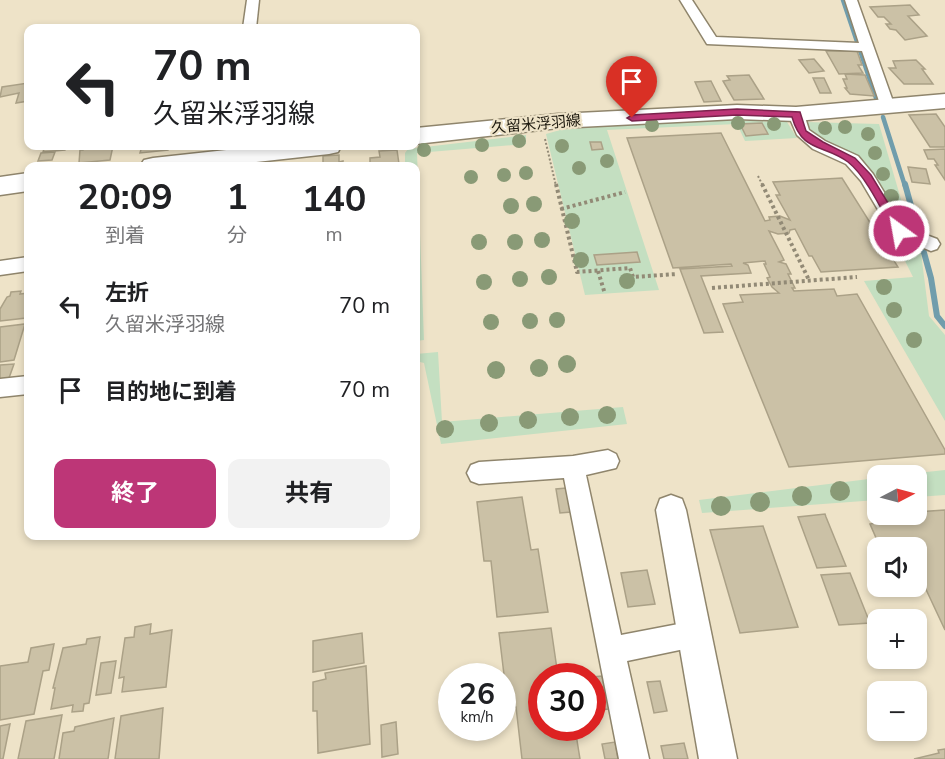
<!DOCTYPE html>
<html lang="ja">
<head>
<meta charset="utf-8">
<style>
	body { margin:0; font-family:"Nunito Sans","Noto Sans JP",sans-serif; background:#f2f2f2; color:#202124; height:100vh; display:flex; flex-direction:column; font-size:22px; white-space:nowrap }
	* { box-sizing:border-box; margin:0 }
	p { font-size:20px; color:#757577 }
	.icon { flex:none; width:33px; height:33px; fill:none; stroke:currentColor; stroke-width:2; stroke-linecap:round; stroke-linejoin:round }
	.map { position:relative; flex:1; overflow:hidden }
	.side { position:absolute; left:24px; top:162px; width:396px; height:378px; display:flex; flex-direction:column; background:#fff; border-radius:12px; box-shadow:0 3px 9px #0003 }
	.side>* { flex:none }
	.hud { position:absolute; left:24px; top:24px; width:396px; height:126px; border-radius:12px; box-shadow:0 3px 9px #0003; background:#fff; color:#202124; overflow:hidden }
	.needle { width:39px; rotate:84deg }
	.tools { position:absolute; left:867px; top:465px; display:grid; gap:12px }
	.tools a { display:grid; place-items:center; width:60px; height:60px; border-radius:12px; background:#fff; box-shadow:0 3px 9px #0003; font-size:30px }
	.speed { position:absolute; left:438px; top:663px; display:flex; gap:12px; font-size:30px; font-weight:700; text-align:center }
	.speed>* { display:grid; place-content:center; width:78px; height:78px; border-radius:50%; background:#fff; box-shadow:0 3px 9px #0003; line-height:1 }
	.speed small { font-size:15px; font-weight:400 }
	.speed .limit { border:9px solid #d22; background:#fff; color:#111 }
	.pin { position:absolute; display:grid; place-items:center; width:51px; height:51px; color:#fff; margin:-62px -26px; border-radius:50% 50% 50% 0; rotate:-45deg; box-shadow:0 0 6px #0007 }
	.pin .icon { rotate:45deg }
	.me { position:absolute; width:66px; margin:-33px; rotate:328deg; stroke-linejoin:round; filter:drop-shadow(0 0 4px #0008) }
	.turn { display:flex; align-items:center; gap:21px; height:126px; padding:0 30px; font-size:27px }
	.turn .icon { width:78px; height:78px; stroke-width:2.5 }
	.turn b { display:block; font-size:42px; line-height:51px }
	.eta { display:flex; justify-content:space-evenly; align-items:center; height:102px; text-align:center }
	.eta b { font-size:36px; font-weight:700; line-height:42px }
	.cta { display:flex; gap:12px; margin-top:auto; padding:12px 30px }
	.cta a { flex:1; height:69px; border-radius:12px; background:#bd3677; color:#fff; font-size:24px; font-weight:700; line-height:69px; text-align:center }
	.cta a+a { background:#f2f2f2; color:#202124 }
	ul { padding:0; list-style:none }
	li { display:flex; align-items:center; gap:18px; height:84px; padding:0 30px }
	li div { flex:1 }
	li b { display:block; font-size:22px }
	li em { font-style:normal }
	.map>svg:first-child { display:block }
</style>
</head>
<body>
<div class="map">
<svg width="945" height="759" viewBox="0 0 945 759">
	<rect width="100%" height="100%" fill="#eee3c8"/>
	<g fill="#c4dfc1">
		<path d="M729,120L787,122L797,138L745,141L737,124L607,130L659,290L585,295L546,134L560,130L595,127Z"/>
		<path d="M806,122L879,124L905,213L814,136Z"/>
		<path d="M526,135V144L417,153L424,340L416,341V166H405V153L408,149Z"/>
		<path d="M893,237L921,253L929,316L945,335V421L864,281L913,277Z"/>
		<path d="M438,352L442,422L623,407L627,424L441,444L424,363L416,361V354Z"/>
		<path d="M945,470V495L917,497L916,476L899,475Z"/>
		<path d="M877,478V500L702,513L699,500Z"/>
	</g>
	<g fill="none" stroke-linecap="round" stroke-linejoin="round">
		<g stroke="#709dac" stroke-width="4.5">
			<path d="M843,0L878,104"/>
			<path d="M883,117L905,186"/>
		</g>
		<path stroke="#709dac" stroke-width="6" d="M905,184L931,278L937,316L945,326"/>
	</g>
	<g fill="#cbc1a6" stroke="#aba187" stroke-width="1.5">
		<path d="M910,5L919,15L908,16L927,36L905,40L896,30L890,29L886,24H891L884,17H878L870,7Z"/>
		<path d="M826,51H857L862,65H858L863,73L839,74Z"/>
		<path d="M814,59L824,71L809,73L799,60Z"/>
		<path d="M916,60L925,69H922L933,84H904L889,68H896L893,61Z"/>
		<path d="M845,74L865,75L874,96L850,94L845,88H847L843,79H847Z"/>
		<path d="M749,75L764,99L734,100L723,81L730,80L727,76Z"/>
		<path d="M813,78H824L831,93H820Z"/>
		<path d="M711,81L721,101L704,102L695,82Z"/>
		<path d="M28,83V101L16,103L19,93L0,97L2,87Z"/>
		<path d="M936,114L945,127V147H930L909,115Z"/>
		<path d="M762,123L768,134L746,136L740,124Z"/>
		<path d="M721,133L765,221L770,220L769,217L780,216L790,220L776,195H780L773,182L842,178L898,267L821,272L812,256H809L795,229L790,230L789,233L778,234L769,231L784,260L779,262L786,264L791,274H788L795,288H792L794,291L834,289L837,296L857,294L945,450V454L789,467L723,304L743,302L740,295L779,293L772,287L767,278L770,277L764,264H766L765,261L743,263L748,265L751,273L701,276L723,332L704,333L680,269L732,266L731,264L673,268L627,138Z"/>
		<path d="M590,142H601L603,149L592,150Z"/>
		<path d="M45,146H67L65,150L43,152Z"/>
		<path d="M84,146H113L110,160L79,163L80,150H83Z"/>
		<path d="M142,146H169L168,150L140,153Z"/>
		<path d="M945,149V180L935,165H938L934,159H928L924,150Z"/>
		<path d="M397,150L399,164H395V166H366H370V158L380,157L379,151Z"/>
		<path d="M55,152L52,160L38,161L41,153Z"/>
		<path d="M339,155V162L343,161V166H323V156Z"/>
		<path d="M908,167L926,169L930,184L912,182Z"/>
		<path d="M637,252L640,262L597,265L594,255Z"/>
		<path d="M21,291L20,294L28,293L26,318L0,321V309L7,297L10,296L11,292Z"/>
		<path d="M25,324L14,360L0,362V327Z"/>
		<path d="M14,364L9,378L0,379V365Z"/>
		<path d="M566,488L571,512L560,513L556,489Z"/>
		<path d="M522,497L531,550L538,549L548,612L497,617L491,561H484L477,502Z"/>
		<path d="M945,510V630L916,568V548L880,547L870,524L876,523L871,511H878V514H916V512Z"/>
		<path d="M825,514L826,517L846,566L817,568L798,517Z"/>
		<path d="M763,526L798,627L740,633L710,530Z"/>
		<path d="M647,570L655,604L628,607L621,573Z"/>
		<path d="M850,573L870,623L839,625L821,575Z"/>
		<path d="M151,624L150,634L172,630L166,687L122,692L124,677L119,678L125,638L134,637L135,627Z"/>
		<path d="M551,628L558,676H542V728H575L580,759H522L516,707L508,708L499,633Z"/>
		<path d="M362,633L364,663L313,672V641Z"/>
		<path d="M100,637L89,703L84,704L83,711L72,712L73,705L51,709L55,688H53L63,648L86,644L87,639Z"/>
		<path d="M54,644L49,670L43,671L34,714L0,720V666L28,662L31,648Z"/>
		<path d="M116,661L111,693L96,695L101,663Z"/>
		<path d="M366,666L370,744L318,753L317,711H313V682L326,679L325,673Z"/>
		<path d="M602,676L609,709L597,710L592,677Z"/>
		<path d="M660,681L667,711L654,713L647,682Z"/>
		<path d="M163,708L159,759H115L121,716Z"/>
		<path d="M62,715L54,759H18L26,721Z"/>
		<path d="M114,718L108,759H59L63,733L74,731L75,727Z"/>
		<path d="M396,722L398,754L382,757L381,725Z"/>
		<path d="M10,724L3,759H0V726Z"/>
		<path d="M615,742L618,759H605L602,744Z"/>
		<path d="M684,743L688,759H664L661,746Z"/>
		<path d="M945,749V759H914L939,753L938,750Z"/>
	</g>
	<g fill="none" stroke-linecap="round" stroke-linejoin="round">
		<g stroke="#8f856c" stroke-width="3">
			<g id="minor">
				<path d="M247,0H259L256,28H243Z"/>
				<path d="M680,0H692L716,37L859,43L845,0H857L895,107L888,111L881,107L862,51L707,44Z"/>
				<path d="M796,109L804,114L809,130L825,141L858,156L873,174L905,227L937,239L940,244L937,249L931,251L893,235L861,181L846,164L813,149L797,135L788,114Z"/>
				<path d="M28,257V271L0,275V261Z"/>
				<path d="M28,376V394L0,397V379Z"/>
				<path d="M608,450L616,454L619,461L616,468L586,475L621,635L694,621L703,625L707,634L703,643L694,647L627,661L649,759H619L564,478L479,484L471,481L467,473L471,465L479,462L573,456Z"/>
			</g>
		</g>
		<g stroke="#8f856c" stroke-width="3">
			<path id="tertiary" d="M671,495L682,499L686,510L737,759H699L656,510L660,499Z"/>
		</g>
		<g stroke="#8f856c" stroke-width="3">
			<g id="primary">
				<path d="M945,94V108L796,121L737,119L558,128L416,144V128L558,114L737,105L796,107Z"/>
				<path d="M262,146H341L338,152L329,154L220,166H140L144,160L153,158Z"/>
				<path d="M28,173V191L0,195V177Z"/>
			</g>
		</g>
		<g stroke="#928a76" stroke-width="2" stroke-dasharray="2 2" stroke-linecap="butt">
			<path d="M545,139L556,186"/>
			<path d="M758,176L763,186"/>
		</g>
		<g stroke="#928a76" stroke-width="4" stroke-dasharray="3 3" stroke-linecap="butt">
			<path d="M556,184L577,272L630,268L633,277L677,274"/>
			<path d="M762,184L809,280"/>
			<path d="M561,209L625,192"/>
			<path d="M598,271L605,294"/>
			<path d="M712,288L857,277"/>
		</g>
		<use href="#minor" fill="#fff" fill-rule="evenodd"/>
		<use href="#tertiary" fill="#fff" fill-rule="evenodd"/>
		<use href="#primary" fill="#fff" fill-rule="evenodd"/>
	</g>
	<g fill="#899a76">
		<circle cx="738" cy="123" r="7"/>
		<circle cx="774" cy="124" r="7"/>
		<circle cx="652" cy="125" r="7"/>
		<circle cx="845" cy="127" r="7"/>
		<circle cx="825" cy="128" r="7"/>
		<circle cx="868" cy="134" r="7"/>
		<circle cx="519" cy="141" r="7"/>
		<circle cx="482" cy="145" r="7"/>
		<circle cx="562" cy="146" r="7"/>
		<circle cx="424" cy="150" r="7"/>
		<circle cx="875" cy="153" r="7"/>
		<circle cx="607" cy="161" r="7"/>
		<circle cx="579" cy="168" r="7"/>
		<circle cx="526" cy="173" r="7"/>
		<circle cx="883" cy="174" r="7"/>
		<circle cx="504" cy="175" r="7"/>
		<circle cx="471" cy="177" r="7"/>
		<circle cx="891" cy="197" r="8"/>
		<circle cx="534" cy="204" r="8"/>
		<circle cx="511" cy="206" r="8"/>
		<circle cx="572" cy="221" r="8"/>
		<circle cx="542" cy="240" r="8"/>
		<circle cx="479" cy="242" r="8"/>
		<circle cx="515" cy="242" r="8"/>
		<circle cx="581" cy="260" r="8"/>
		<circle cx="549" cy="277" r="8"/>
		<circle cx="520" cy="279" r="8"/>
		<circle cx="627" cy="281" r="8"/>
		<circle cx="484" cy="282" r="8"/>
		<circle cx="884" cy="287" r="8"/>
		<circle cx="894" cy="310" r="8"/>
		<circle cx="557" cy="320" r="8"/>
		<circle cx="530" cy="321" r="8"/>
		<circle cx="491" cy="322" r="8"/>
		<circle cx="914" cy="340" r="8"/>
		<circle cx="567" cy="364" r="9"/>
		<circle cx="539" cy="368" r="9"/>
		<circle cx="496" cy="370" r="9"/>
		<circle cx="607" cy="415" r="9"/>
		<circle cx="570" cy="417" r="9"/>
		<circle cx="528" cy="420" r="9"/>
		<circle cx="489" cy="423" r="9"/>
		<circle cx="445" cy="429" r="9"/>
		<circle cx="840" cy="491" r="10"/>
		<circle cx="802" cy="496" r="10"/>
		<circle cx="760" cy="502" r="10"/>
		<circle cx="721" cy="506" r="10"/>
	</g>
	<path fill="#bd3677" stroke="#7b234d" stroke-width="1.5" d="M737,109L800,112L806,131L823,142L855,158L871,175L905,231L903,234H895C883,213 867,177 848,162C824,144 802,153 792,117L737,115L632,121L627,118L632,115Z"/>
	<g text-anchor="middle" stroke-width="4.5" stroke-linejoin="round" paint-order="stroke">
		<g font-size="15" fill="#1d190f" stroke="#eee3c8">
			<text transform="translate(536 124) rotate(-5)" y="5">久留米浮羽線</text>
		</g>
	</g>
</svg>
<div class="tools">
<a><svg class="needle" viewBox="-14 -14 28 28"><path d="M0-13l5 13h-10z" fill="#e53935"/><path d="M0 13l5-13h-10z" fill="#757577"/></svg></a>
<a><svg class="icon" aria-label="sound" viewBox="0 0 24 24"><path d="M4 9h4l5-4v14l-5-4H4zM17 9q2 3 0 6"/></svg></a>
<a>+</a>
<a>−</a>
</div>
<div class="speed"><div>26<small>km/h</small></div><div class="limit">30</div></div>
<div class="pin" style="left:632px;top:118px;background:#d93025"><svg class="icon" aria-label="arrive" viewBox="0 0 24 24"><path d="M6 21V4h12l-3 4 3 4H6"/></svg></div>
<svg class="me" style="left:899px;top:231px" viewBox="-20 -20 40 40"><circle r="17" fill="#bd3677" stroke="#fff" stroke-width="3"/><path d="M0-11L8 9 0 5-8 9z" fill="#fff"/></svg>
<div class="hud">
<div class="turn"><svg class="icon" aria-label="left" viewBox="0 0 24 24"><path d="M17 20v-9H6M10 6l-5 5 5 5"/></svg><div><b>70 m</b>久留米浮羽線</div></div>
</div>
<section class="side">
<div class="eta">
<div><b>20:09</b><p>到着</p></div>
<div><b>1</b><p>分</p></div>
<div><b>140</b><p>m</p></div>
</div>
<ul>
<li><svg class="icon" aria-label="left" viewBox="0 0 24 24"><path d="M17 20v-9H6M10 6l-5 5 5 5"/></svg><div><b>左折</b><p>久留米浮羽線</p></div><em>70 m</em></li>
<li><svg class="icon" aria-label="arrive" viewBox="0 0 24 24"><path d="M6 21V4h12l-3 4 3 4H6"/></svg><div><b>目的地に到着</b></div><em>70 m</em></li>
</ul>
<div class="cta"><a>終了</a><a>共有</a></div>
</section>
</div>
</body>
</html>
